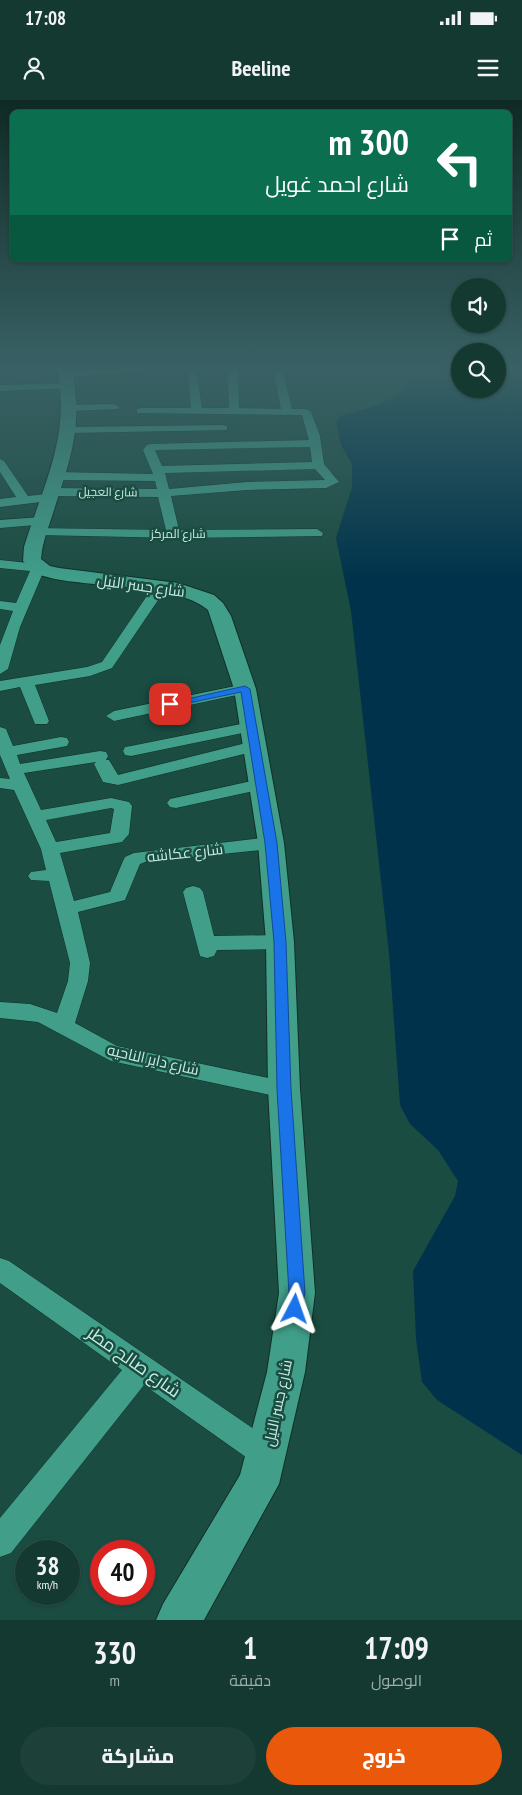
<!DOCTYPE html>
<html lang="ar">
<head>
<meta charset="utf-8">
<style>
	body { margin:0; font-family:"PT Sans Narrow",Cairo,sans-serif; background:#1d4039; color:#f1f3f6; direction:rtl; height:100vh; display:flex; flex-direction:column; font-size:19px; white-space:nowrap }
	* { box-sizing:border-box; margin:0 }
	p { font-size:16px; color:#9dacab }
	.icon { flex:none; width:28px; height:28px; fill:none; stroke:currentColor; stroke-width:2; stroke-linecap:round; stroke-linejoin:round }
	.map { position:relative; height:1520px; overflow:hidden; direction:ltr }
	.drawer { display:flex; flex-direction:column; background:#143931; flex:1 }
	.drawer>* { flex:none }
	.top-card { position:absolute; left:10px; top:10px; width:502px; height:152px; border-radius:8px; box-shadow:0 1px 4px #0004,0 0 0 1px #33534d; direction:rtl; background:#0b6e4f; color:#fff; overflow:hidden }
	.fabs { position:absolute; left:451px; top:178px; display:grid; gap:10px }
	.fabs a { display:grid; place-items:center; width:55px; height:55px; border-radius:50%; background:#143931; box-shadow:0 1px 4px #0004,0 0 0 1px #33534d; font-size:25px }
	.speed { position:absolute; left:15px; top:1440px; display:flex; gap:10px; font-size:25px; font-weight:700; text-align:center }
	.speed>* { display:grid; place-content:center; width:65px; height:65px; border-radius:50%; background:#143931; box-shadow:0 1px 4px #0004,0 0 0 1px #33534d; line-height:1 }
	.speed small { font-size:12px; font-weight:400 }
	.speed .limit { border:8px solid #d22; background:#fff; color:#111 }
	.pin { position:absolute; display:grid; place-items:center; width:42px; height:42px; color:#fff; margin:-21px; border-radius:10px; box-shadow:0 2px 8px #0006 }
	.me { position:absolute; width:55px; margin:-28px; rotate:4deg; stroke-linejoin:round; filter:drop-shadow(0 0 4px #0008) }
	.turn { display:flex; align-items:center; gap:18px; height:105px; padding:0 20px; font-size:22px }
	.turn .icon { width:65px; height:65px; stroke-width:2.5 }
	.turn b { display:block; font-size:35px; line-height:42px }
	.then { display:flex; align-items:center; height:48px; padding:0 20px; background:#0003; gap:10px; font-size:19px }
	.eta { display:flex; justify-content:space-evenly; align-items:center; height:85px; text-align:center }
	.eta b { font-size:30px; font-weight:800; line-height:35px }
	.cta { display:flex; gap:10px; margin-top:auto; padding:10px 20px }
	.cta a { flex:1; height:58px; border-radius:30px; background:#ea580c; color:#fff; font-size:20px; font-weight:800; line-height:58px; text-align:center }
	.cta a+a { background:#1d4039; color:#f1f3f6 }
	.status { display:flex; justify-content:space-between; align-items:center; height:35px; padding:0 25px; background:#143931; direction:ltr }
	.status svg { height:14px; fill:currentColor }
	header { display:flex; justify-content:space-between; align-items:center; height:65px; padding:0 20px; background:#143931; font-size:22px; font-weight:800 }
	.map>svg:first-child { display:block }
</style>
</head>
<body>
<div class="status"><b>17:08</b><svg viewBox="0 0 49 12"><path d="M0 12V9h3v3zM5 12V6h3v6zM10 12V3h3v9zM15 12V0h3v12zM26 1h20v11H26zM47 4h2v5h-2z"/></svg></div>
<header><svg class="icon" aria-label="menu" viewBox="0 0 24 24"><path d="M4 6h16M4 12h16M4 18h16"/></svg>Beeline<svg class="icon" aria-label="person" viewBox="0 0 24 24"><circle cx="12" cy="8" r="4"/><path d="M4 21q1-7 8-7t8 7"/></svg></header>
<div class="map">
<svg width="522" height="1520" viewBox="0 0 522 1520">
	<rect width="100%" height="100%" fill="#1b4c41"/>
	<path fill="#00334b" d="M408,266H460V289H498V266H522V1355L437,1300L422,1282L416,1239L413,1171L455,1096L458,1081L438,1050L410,1024L400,1005L389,853L351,511L336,438L352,387V364L341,345L336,323L340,316C366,307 402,305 412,273Z"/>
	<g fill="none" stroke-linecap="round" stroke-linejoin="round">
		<g stroke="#122f28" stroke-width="1">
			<g id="street">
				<path d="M143,266L148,269L147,271L67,277L62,274L67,271Z"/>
				<path d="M187,266L196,267L202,308H229L228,266H238L239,308L281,309L274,274L283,272L292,309H306L311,312L320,336L324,364L339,382L326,388L247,390L171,396L179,430L317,429L323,433L322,436L178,438L39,435L34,434L33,431L34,428L166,430L158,397L54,396L53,400L49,401L0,407V399L16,397L0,372V359L4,361L28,396L46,394L47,389L51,388L157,389L155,381L57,380L51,376L57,372L153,374L143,350L147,345L151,344L309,340L302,315L137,313V309L141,308H191ZM310,347L312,362L162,366L155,350ZM315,369L325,380L247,382L169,389L165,373Z"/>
				<path d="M70,283L75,286L74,288L0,291V285Z"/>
				<path d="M114,304L119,307L118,309L71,311L66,308L71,305Z"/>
				<path d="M223,325L227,326V330L69,333L63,330L69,327Z"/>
				<path d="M42,417L47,418L48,421L47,424L0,428V420Z"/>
				<path d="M0,460L38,464L45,468L20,527L8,569L0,574V545L13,511L0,509V501L16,503L30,471L0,468Z"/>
				<path d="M160,483L167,487L112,568L90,576L35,585L49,621L47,624H35L20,587L0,591V581L87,567L102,562L155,484Z"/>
				<path d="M245,584L253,589L251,592L114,621L106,616L114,611Z"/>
				<path d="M251,622L259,627L257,630L131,656L125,655L123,651L125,647L131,646Z"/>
				<path d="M0,627L6,629L13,646L61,637L67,638L69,642L67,646L17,655L20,664L100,651L106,652L108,656L106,660H109L118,675L254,641L260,642L262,646L260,650L118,685L103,682L94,664L96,662L24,673L41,710L111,698L129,702L132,706L129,734L122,742L60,753L74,801L110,792L123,761L125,757L134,753L271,737L278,739L280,743L278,747L271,749L145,762L140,764L125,800L78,812L90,863L88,881L75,923L117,946L292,983L295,989L292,995L284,998L111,961L38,922L0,918V902L30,904L57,913L68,881L70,863L49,781L31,780L28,776L31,772L46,770L41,749L14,690L0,688V678L10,679L0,655ZM111,708L114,709L110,733L56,742L46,720Z"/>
				<path d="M261,679L267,680L270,684L267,688L176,708L170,707L167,703L170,699Z"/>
				<path d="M193,786L200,788L203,792L214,836L280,835L287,837L290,842L287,847L280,849L217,850L214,856L207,858L200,856L183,792L186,788Z"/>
				<path d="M0,1158L9,1161L277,1345L282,1355L277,1365L267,1369L257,1365L144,1285L11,1453L0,1457V1418L122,1270L0,1183Z"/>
			</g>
		</g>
		<g stroke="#122f28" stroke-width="2">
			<path id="secondary" d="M57,266H71C84,323 71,357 54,410C49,426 42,443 41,459L50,466L59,468L178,483L214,495L223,503L231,516L256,589L284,743L294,842L300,989L315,1193L305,1272L279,1384L204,1520H156L163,1504L240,1375L267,1272L279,1193L268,989L266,842L258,743L234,589L208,510C177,483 93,488 51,478L36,474L23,461L24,447C44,382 71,337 57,266Z"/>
		</g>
		<use href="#street" fill="#409e89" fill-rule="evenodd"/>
		<use href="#secondary" fill="#409e89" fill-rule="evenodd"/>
	</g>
	<linearGradient id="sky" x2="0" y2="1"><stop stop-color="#0f2a24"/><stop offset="0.56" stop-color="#396165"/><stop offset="1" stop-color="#396165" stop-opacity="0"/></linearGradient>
	<rect width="522" height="479" fill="url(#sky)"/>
	<path fill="#1a73e8" stroke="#114b97" d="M245,586L250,589L277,743L286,842L291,989L305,1193L300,1214L295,1216L289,1214L287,1209L289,1193L277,989L274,842L265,743L241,592L170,607L165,604Z"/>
	<g text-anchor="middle" stroke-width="5" stroke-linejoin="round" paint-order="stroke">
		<g font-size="12" fill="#c4efe3" stroke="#1b4c41">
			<text transform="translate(108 392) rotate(1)" y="4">شارع العجيل</text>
			<text x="178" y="438">شارع المركز</text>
		</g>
		<g font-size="15" fill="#c4efe3" stroke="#1b4c41">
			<text transform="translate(141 486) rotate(8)" y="5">شارع جسر النيل</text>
			<text transform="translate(185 753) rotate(-6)" y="5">شارع عكاشه</text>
			<text transform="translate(153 960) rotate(13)" y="5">شارع داير الناحيه</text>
			<text transform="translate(278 1303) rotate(-78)" y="5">شارع جسر النيل</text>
		</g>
		<g font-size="18" fill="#c4efe3" stroke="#1b4c41">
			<text transform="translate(134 1262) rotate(35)" y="6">شارع صالح مطر</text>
		</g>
	</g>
</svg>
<div class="fabs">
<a><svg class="icon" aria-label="sound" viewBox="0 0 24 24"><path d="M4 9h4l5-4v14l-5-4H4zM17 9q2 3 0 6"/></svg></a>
<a><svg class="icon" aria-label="search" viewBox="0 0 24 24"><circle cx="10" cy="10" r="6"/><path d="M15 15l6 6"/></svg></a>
</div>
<div class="speed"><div>38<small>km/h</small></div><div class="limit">40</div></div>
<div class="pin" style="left:170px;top:604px;background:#d93025"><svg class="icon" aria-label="arrive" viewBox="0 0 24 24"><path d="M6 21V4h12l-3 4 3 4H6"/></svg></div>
<svg class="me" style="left:295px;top:1209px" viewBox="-20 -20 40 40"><path d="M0-17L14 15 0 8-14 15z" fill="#1a73e8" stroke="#fff" stroke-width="4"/></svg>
<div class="top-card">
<div class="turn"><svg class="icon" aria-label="left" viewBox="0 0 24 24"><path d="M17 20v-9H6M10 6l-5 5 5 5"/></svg><div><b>300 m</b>شارع احمد غويل</div></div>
<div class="then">ثم<svg class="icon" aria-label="arrive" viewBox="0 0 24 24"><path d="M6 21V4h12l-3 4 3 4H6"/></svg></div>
</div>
</div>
<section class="drawer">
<div class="eta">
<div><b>17:09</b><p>الوصول</p></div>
<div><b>1</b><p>دقيقة</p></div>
<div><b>330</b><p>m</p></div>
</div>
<div class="cta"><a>خروج</a><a>مشاركة</a></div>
</section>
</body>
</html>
